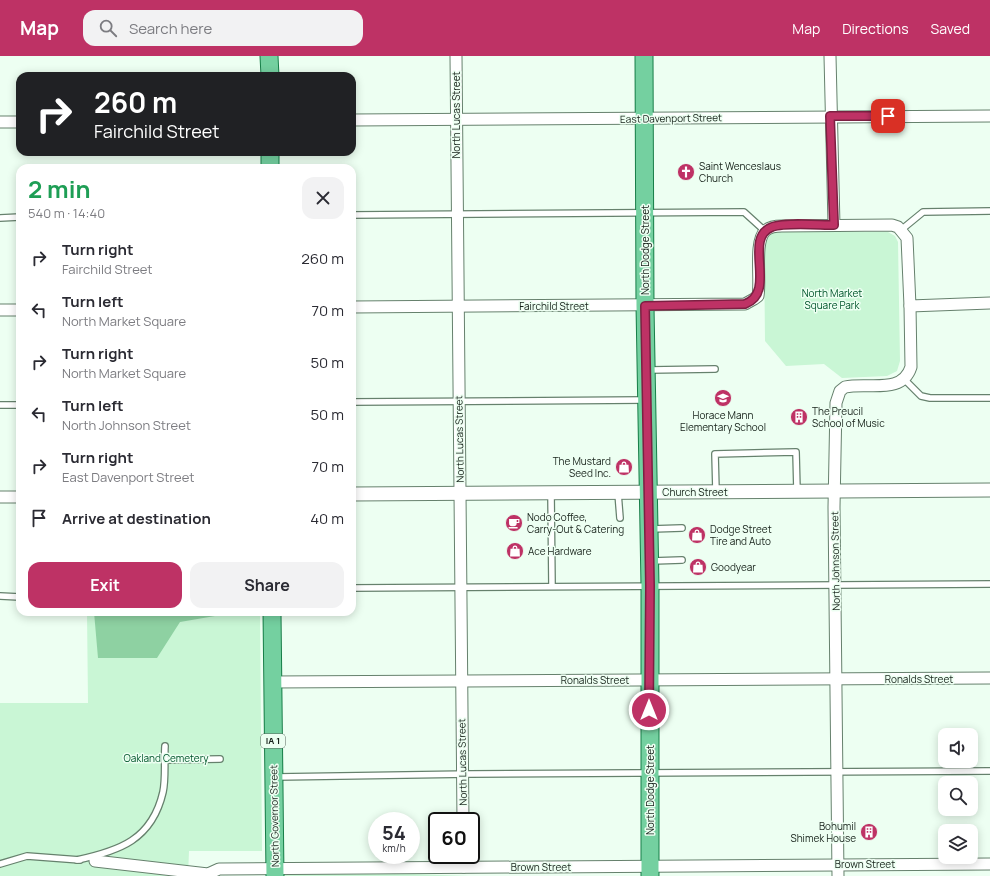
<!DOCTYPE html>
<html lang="en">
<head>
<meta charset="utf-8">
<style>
	body { margin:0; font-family:Manrope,sans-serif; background:#f2f2f3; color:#2b2b33; height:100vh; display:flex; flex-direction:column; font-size:15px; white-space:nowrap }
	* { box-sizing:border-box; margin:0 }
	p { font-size:13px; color:#7c7c81 }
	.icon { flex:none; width:22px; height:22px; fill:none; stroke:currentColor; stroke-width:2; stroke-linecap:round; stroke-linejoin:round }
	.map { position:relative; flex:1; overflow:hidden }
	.sheet { position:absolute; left:16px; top:108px; width:340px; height:452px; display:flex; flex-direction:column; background:#fff; border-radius:12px; box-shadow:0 2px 10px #0003 }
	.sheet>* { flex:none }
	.banner { position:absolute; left:16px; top:16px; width:340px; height:84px; border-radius:12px; box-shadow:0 2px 10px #0003; background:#202124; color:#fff; overflow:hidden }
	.tools { position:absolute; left:938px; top:672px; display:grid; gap:8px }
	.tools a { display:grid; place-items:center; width:40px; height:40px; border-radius:8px; background:#fff; box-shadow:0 2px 10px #0003; font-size:20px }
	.speed { position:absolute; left:368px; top:756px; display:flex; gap:8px; font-size:20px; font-weight:700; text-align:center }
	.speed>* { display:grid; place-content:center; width:52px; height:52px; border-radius:50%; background:#fff; box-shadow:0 2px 10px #0003; line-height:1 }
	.speed small { font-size:10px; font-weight:400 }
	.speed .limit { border:2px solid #111; border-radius:6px; background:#fff; color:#111 }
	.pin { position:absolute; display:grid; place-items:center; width:34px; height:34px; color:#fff; margin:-17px; border-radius:8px; box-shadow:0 2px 6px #0006 }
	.me { position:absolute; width:44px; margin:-22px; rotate:0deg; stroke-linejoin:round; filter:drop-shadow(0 0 3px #0008) }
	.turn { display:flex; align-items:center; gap:14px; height:84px; padding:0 12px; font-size:18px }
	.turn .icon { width:52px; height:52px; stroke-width:2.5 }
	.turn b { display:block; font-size:28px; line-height:34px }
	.round { display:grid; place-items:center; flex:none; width:42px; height:42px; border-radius:12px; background:#f2f2f3 }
	.headline { display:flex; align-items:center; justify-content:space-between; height:68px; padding:0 12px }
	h1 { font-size:24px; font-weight:700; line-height:30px; color:#1e9e55 }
	.button { display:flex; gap:8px; margin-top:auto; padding:8px 12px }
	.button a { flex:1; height:46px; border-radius:12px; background:#be3265; color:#fff; font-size:16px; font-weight:700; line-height:46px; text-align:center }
	.button a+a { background:#f2f2f3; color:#2b2b33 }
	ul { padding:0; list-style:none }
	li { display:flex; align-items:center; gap:12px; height:52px; padding:0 12px }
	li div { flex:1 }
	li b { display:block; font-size:15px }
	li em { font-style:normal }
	header { display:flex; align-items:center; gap:24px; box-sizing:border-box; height:56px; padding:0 20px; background:#be3265; color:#fff }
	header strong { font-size:19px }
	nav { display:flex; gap:22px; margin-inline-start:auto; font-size:14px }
	.search { width:280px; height:36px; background:#f2f2f3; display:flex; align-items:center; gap:10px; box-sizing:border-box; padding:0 14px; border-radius:12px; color:#7c7c81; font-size:15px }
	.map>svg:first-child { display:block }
</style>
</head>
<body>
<header>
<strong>Map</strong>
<div class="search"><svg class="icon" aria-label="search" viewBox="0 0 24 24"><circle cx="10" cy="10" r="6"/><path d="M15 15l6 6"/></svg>Search here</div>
<nav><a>Map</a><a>Directions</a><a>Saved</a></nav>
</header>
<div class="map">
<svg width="990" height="820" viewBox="0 0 990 820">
	<rect width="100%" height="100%" fill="#edfff2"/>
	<g fill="#c9f6d5">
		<path d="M776,176H888L895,180L898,186L900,305L897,315L887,320L842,322L824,308L786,310L765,285L764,187L767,179Z"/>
		<path d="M87,556H260L262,795H189L188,820H0V647H88Z"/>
		<path d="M275,813L469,820H276Z"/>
	</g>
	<path fill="#8ed1a2" d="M94,556H215V560L180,566L157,602H98Z"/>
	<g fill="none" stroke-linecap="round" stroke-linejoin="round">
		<g stroke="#66816d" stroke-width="8">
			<g id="service">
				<path d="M352,159L744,156L765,175"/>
				<path d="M0,162L20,161"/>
				<path d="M901,174L923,156L990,155"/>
				<path d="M649,314L715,313"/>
				<path d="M905,324L921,340L930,342H990"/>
				<path d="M352,346L644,344"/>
				<path d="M0,349H20"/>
				<path d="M716,435L715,398L796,396L797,435"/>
				<path d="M551,437L552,530"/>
				<path d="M618,437L620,462"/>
				<path d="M651,473L682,472"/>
				<path d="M652,505L682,504"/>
				<path d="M352,532L990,528"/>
				<path d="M0,540L20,541"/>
				<path d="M165,704L220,703"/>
				<path d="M276,721L470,718L990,715"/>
				<path d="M77,804C119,795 152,784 163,736C166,722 164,705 165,690"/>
				<path d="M0,808L27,800L80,804"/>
			</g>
		</g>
		<g stroke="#66816d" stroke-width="13">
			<g id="minor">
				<path d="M456,0L463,765"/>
				<path d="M830,0L834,169"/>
				<path d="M352,64L990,60"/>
				<path d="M0,66H20"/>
				<path d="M352,251L745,248L754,243L758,240C761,224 754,186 765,175C769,171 776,170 782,170L892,169L898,171L907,182L910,250L990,247"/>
				<path d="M0,254H20"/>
				<path d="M0,441H20"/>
				<path d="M272,626L990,622"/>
				<path d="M463,799L464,811"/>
				<path d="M95,805L208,818L219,813L990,808"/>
				<path d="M838,820L834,451L836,347L840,335L845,331C869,326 902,339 911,311L910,250"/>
			</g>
		</g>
		<g stroke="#66816d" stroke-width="15">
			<path id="tertiary" d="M352,438L990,434"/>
		</g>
		<g stroke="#177e48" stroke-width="19">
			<g id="primary">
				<path d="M269,0L270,20"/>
				<path d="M644,0L645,250L650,530V820"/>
				<path d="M270,112V96"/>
				<path d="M272,556L275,820"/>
			</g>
		</g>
		<use href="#service" stroke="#fff" stroke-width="5.5"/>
		<use href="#minor" stroke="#fff" stroke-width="11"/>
		<use href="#tertiary" stroke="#fff" stroke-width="13"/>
		<use href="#primary" stroke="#74d0a0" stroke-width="17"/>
	</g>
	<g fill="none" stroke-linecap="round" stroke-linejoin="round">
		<g stroke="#7c2042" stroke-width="10">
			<path id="route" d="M649,654L650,530L645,250L745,248C778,236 742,182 772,171C784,166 819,169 834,169L830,60H888"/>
		</g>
		<use href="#route" stroke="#be3265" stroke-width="7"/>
	</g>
	<defs>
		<g id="church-disc" transform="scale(0.9)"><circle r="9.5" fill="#be3265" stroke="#edfff2"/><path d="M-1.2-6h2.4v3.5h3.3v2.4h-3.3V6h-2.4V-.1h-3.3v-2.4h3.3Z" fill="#fff"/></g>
		<g id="school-disc" transform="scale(0.9)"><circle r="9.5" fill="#be3265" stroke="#edfff2"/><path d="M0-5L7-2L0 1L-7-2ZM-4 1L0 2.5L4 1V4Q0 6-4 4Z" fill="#fff"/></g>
		<g id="building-disc" transform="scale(0.9)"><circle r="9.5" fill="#be3265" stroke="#edfff2"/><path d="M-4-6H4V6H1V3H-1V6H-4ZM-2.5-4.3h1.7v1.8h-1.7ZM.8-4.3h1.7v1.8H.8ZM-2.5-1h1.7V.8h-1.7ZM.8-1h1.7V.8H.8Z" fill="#fff"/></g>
		<g id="shop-disc" transform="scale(0.9)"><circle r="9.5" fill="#be3265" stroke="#edfff2"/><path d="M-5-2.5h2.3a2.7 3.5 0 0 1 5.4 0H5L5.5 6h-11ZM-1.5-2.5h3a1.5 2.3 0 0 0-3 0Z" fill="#fff"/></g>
		<g id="cafe-disc" transform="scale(0.9)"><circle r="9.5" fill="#be3265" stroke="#edfff2"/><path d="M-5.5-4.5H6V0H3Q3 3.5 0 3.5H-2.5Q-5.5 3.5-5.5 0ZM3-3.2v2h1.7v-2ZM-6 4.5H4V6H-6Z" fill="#fff"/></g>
	</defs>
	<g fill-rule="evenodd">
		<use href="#church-disc" x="686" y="116"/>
		<use href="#school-disc" x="723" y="342"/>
		<use href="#building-disc" x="799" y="361"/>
		<use href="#shop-disc" x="624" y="411"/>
		<use href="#cafe-disc" x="514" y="467"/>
		<use href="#shop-disc" x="697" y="479"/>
		<use href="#shop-disc" x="515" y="495"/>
		<use href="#shop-disc" x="698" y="511"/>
		<use href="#building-disc" x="869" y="776"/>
	</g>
	<g text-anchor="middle" stroke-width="3" stroke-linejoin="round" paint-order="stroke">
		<rect fill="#edfff2" stroke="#56645a" stroke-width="1" x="261" y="678" width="24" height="14" rx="3"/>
		<g font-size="9" font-weight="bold" fill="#162119">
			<text x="273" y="688">IA 1</text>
		</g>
		<g font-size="10" fill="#162119" stroke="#edfff2">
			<text transform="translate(456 59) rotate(-90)" y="4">North Lucas Street</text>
			<text transform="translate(671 62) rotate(-1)" y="4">East Davenport Street</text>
			<text transform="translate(645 194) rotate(-90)" y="4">North Dodge Street</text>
			<text x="554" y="254">Fairchild Street</text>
			<text transform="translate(459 383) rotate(-91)" y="4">North Lucas Street</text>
			<text x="695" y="440">Church Street</text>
			<text transform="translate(835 505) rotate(-91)" y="4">North Johnson Street</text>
			<text x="919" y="627">Ronalds Street</text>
			<text x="595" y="628">Ronalds Street</text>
			<text transform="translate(462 706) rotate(-91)" y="4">North Lucas Street</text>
			<text transform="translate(650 734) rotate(-90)" y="4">North Dodge Street</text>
			<text transform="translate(274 760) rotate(-91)" y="4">North Governor Street</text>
			<text x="865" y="812">Brown Street</text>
			<text x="541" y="815">Brown Street</text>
		</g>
		<g font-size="10" fill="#162119" stroke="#edfff2" text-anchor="start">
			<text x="699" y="114">Saint Wenceslaus<tspan x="699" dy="12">Church</tspan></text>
			<text x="812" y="359">The Preucil<tspan x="812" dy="12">School of Music</tspan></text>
			<text x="723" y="363" text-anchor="middle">Horace Mann<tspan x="723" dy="12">Elementary School</tspan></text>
			<text x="611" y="409" text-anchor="end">The Mustard<tspan x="611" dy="12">Seed Inc.</tspan></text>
			<text x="527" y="465">Nodo Coffee,<tspan x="527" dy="12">Carry-Out &amp; Catering</tspan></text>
			<text x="710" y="477">Dodge Street<tspan x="710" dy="12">Tire and Auto</tspan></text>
			<text x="528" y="499">Ace Hardware</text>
			<text x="711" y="515">Goodyear</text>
			<text x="856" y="774" text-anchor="end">Bohumil<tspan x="856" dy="12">Shimek House</tspan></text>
		</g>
		<g font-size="10" fill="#01552b" stroke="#edfff2">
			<text x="832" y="241">North Market<tspan x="832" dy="12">Square Park</tspan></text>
			<text x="166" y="706">Oakland Cemetery</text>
		</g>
	</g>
</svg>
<div class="tools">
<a><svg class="icon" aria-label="sound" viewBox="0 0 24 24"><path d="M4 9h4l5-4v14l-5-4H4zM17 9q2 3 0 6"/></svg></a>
<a><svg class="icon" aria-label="search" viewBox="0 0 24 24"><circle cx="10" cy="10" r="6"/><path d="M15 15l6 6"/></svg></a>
<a><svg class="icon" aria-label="layers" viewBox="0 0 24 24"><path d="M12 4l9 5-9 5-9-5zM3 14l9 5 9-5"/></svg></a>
</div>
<div class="speed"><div>54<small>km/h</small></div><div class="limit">60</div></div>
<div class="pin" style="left:888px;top:60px;background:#d93025"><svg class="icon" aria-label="arrive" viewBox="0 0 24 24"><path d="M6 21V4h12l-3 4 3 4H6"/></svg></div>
<svg class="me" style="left:649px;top:654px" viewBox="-20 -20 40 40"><circle r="17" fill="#be3265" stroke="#fff" stroke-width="3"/><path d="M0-11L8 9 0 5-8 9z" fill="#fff"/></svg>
<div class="banner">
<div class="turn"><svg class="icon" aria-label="right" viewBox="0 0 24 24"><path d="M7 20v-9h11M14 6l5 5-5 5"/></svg><div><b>260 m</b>Fairchild Street</div></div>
</div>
<section class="sheet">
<div class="headline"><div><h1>2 min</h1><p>540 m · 14:40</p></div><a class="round"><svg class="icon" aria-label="close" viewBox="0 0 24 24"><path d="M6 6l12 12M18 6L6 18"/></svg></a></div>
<ul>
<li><svg class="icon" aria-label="right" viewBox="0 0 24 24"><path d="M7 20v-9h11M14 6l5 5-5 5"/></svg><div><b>Turn right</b><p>Fairchild Street</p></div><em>260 m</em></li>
<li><svg class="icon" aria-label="left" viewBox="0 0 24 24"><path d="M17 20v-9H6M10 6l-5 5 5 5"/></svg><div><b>Turn left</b><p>North Market Square</p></div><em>70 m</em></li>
<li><svg class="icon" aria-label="right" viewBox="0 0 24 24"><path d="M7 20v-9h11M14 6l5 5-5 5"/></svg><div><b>Turn right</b><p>North Market Square</p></div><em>50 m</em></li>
<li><svg class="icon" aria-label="left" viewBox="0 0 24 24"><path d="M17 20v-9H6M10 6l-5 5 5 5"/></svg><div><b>Turn left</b><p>North Johnson Street</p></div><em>50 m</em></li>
<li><svg class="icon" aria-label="right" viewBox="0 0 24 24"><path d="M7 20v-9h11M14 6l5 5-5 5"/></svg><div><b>Turn right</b><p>East Davenport Street</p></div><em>70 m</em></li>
<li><svg class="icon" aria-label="arrive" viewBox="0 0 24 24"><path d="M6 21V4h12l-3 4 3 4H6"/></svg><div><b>Arrive at destination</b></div><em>40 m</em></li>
</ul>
<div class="button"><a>Exit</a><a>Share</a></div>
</section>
</div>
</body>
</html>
